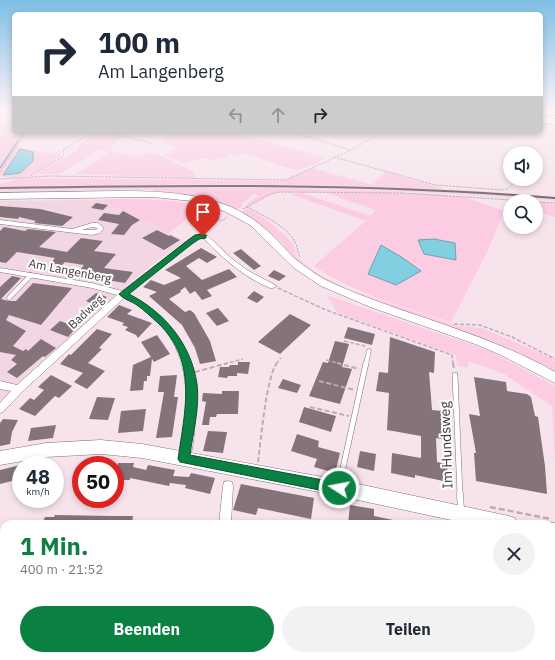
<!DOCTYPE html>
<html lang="de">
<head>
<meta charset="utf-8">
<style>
	body { margin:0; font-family:"IBM Plex Sans",sans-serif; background:#f2f2f3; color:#1f2937; height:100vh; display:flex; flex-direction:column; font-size:15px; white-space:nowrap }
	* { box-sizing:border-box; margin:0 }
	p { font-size:13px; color:#747a83 }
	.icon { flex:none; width:22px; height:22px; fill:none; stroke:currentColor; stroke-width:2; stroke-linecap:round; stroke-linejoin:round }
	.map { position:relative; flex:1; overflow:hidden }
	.details { position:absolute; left:0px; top:520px; width:555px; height:140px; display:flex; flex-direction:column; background:#fff; border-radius:12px 12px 0 0; box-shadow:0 2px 6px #0003 }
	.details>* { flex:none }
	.top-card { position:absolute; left:12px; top:12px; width:531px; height:122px; border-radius:6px; box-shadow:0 2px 6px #0003; background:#fff; color:#1f2937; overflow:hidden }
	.buttons { position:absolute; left:503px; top:146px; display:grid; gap:8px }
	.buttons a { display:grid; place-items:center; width:40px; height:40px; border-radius:50%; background:#fff; box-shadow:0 2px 6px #0003; font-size:20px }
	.speed { position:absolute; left:12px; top:456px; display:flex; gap:8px; font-size:20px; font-weight:700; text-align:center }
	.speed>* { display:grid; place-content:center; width:52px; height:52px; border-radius:50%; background:#fff; box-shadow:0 2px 6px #0003; line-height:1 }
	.speed small { font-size:10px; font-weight:400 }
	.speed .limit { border:6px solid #d22; background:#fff; color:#111 }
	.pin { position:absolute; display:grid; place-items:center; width:34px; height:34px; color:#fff; margin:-41px -17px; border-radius:50% 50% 50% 0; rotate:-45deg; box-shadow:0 0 4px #0007 }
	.pin .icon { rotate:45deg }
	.me { position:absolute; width:44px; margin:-22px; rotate:281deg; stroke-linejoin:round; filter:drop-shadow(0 0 3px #0008) }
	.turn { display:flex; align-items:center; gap:14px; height:84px; padding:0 20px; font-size:18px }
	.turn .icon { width:52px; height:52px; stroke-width:2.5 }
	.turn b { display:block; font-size:28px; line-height:34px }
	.lanes { display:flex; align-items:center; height:38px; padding:0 20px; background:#0003; justify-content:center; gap:20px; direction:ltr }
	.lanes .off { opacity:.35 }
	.round { display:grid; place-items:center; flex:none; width:42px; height:42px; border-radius:21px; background:#f2f2f3 }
	.headline { display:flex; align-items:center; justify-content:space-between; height:68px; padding:0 20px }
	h1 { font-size:24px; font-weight:700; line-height:30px; color:#0b8043 }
	.cta { display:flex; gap:8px; margin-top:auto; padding:8px 20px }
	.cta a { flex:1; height:46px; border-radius:24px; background:#0b8043; color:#fff; font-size:16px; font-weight:700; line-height:46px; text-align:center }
	.cta a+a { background:#f2f2f3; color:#1f2937 }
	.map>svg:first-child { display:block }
</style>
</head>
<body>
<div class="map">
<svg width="555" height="660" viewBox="0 0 555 660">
	<rect width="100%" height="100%" fill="#f7e3ec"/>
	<g fill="#f3d6e3">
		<path d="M203,183L372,185L482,191L555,197V201L385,190L270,188L0,192V187Z"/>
		<path d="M102,200L185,241L157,261L111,299L0,404V201Z"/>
	</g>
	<g fill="#fbcce2">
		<path d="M14,119V132H26L16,147L53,154L60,150L61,156C44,167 22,183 0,176V134L3,132L0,130V128Z"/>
		<path d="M98,132L120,136V139L110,147L113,150L110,153L112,152L137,156L149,153L159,155L193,171L195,178L75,174L110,153L99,150L59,174H37L77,150L78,146L95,133Z"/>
		<path d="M171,132H190L200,136L209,133L236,135L265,141L326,158L313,165L297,170L284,167L243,153L233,156L228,153L229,156L212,161L204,158L186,163H180L166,155L177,148L162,143Z"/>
		<path d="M312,168L372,185L385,172L444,189C296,181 148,184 0,187V184L21,178L283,181Z"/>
		<path d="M270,188L421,192H279L271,194L247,206L246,205L258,196L254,194L242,203V207L234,210L197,197L154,191L152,189Z"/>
		<path d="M386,192L443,195L467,198L504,211L488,250L451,322C404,307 355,294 314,266L366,221L290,194L302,193L370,216L376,210L326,193Z"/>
		<path d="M116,199C145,199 175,199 203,207L169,233L102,200Z"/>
		<path d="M536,202L555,204V217L536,211Z"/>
		<path d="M246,209L250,210L265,219L285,235L294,246L296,256L305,264L318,274L347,289L458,326L482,328L545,355L555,361V375L532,360L500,344L357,297L317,275L302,265L287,252L283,244L273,235L260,224L242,213Z"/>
		<path d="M326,295L490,351L553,385L555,387V462L552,406L504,374L469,361L467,368L457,365L456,355L338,313Z"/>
		<path d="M551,611L555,612V660H494V656H551Z"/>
	</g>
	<g fill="#82cfe1" stroke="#6ea1af">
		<path d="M20,149L33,152V161L20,173L3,175Z"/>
		<path d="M434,239L455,243L456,260L424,254L418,240Z"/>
		<path d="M381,245L403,258L421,271L396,285L368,274Z"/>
		<path d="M551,550L555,551V612L551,611Z"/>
	</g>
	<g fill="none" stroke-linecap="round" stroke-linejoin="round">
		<path stroke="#6ea1af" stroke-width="1.5" d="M0,168L18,141"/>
	</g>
	<g fill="#85737b">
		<path d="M96,203L108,205L103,210L91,208Z"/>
		<path d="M0,206L40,209L73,217L62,226L34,223L36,221L19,217L18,219L0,217Z"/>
		<path d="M123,211L140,220L132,225L124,235L111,234L119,224L98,220L104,213L119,215Z"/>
		<path d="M4,227L25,231L28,229L56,232L39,247L67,252L81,238L103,241L94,251L116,254L104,268L133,272L125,283L76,275L84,265L65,262L62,265L51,263L55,258L17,252L6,263L0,262V231Z"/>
		<path d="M157,230L169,236L170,235L180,240L164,250L142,238Z"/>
		<path d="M201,248L217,257L207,263L199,258L186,266L202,280L229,269L237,277L207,290L212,296L202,300L195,291L190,294L185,287L180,291L181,292L169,299L185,312L190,310L194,313L210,341L216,361L200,364L195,348L182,325L149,296L157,292L143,287L151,280L164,285L181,278L165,270Z"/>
		<path d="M241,249L249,256L261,266L254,270L233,253Z"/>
		<path d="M274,270L286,276L279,281L268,276Z"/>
		<path d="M12,276L21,278L1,299L9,301H16L33,283L72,288L41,325L9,315L6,320L26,331L13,346L23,351L26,349L28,351L41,339L56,348L45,357L43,356L17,378L7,372L17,364L11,360L16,355L0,352V287Z"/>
		<path d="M254,291L264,297L257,303L247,298Z"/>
		<path d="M96,293L107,297L98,306L86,301Z"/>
		<path d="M119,305L132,310L127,314L152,323L138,338L136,335L125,330L128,327L122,325L124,323L107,317Z"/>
		<path d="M218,308L229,321L217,326L206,313Z"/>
		<path d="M290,314L311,325L280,354L258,342Z"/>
		<path d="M60,321L77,327L68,337L50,330Z"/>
		<path d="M348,327L375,334L372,345L344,338Z"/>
		<path d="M97,329L112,334L99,348L102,349L88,363L105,371L87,389L74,382L83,373L60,364L69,354L71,355Z"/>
		<path d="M157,335L170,354L154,362L152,359L150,376H147V381H144L143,390L130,391L133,365L151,357L141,342Z"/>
		<path d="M390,337L435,352L434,373L429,372L432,410L442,411L445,440L436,438L437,462L447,464L448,482L415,475V478L391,473L392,453L421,458V436L387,430L389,393L376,391L379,372L388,373Z"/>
		<path d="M335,341L349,344L342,367L352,369L340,404L309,396L323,362L328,363Z"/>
		<path d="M238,362H250L248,374L237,373V376H228L227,378L218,377L220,367H229L230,365H238Z"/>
		<path d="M51,375L72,386L59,398L55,396L35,416L19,409L30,398L34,400L44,390L38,387Z"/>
		<path d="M177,375L174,397H178L172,437L156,438L164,392H158L160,376Z"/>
		<path d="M474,377L506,382L507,391L527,394L531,397L535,416L538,417L545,466L547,494L476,481L474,453H476L469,414L480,416Z"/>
		<path d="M283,379L301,385L297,393L278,388Z"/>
		<path d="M222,391H239L238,414H217L216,417H210L209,425H202L206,402L202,401L203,393L222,394Z"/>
		<path d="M97,397L115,398L108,420L89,419Z"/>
		<path d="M304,407L336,416L331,432L299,422Z"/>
		<path d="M146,409L143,431L118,433L121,411Z"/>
		<path d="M3,419L18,420L12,432L10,444L0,446V423Z"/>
		<path d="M56,425L53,438L28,441L31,428Z"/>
		<path d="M208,431L227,432L223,453L203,451Z"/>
		<path d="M297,434L319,441L318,447L340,453L335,473L314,467L317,459L291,451Z"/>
		<path d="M360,451L376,454L374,471L357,467Z"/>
		<path d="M118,463H134L133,467L146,470L148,465L175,470L173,476L189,477L191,473L215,478L210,494L185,488L186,485L170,483L169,486L130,478V480H115Z"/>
		<path d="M20,465V479L0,484V470Z"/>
		<path d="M241,484L314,498L311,519L258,508L256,515L233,510Z"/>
		<path d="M350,505L374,509V516L398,521L397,524H348Z"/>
		<path d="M55,515L114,516H133L132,524H42L45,517H54Z"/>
	</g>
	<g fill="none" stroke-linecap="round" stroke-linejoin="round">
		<g stroke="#85737c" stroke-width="5">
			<g id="service-far2">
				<path d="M9,298L31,275"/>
				<path d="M366,364L369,351"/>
			</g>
		</g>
		<g stroke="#85737c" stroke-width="6">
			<g id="service-far1">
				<path d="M455,375L460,495"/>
				<path d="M339,486L366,363"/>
			</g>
		</g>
		<g stroke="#85737c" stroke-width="7">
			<path id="service" d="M460,494L461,510"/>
		</g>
		<g stroke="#85737c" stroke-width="1">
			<g id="minor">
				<path d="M0,220L72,229L92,223H98L104,228L100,233L92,235L0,224ZM92,227L98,228L96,230H82Z"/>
				<path d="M200,234L208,236L231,258L247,270L277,286L273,288H270C243,277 224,259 204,239L201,238L170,259L128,294C180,319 200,367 195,423C194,436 193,451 188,462L184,464L180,462L179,459C193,394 192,331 124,298L22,392L3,412L0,413V403L11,391L0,389V381L17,385L117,295L92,288L0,272V268L92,283L122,291L193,237Z"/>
				<path d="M228,481L232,482L233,486L231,524H219L223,486L224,482Z"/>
				<rect x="0" y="565" width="4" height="12"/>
				<rect x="201" y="656" width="14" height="4"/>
				<rect x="338" y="656" width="14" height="4"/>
				<rect x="476" y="656" width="14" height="4"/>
			</g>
		</g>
		<g stroke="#85737c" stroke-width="1">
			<g id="secondary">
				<path d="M114,191C164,191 223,192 263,227C274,236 283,247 293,257C307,269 322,279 339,286C410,317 487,333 555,372V383L501,355L475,344L370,307L321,286L294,268L250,225L226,212L208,205L192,201L153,197L0,199V193Z"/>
				<path d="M101,440L142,444L339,480L509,516L515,518L517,524H470L339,496L142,458L101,454L46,457L0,465V451L46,443Z"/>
				<path d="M551,523H555V541H551V524H550Z"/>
			</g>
		</g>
		<g stroke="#85737c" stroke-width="1">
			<path id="motorway" d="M541,116L555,119V125L541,122Z"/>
		</g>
		<g stroke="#bcacb3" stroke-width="1" stroke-dasharray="2.5 1" stroke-linecap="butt">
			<path d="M106,132L154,144"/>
			<path d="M293,132L350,150"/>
			<path d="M334,157L435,185L503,190L508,189L518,179"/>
			<path d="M0,172L26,132"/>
			<path d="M30,176L61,158L64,155L63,150L93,132"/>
			<path d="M0,179L49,176L286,180L351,150L382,132"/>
			<path d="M536,202L555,203"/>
			<path d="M247,207C263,216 286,225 295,242C298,247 297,252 300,257"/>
			<path d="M243,209L271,194L280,192L402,193L527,201"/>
			<path d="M203,230L217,219L222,221L227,217"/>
		</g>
		<g stroke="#bcacb3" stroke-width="1.5" stroke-dasharray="4 2" stroke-linecap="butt">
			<path d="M278,288L326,310L452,355L453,364"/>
			<path d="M454,324L480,325L512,337L555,359"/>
			<path d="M344,341L365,346"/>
			<path d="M326,360L341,364"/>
			<path d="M224,364L243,359"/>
			<path d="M276,364L281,358"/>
		</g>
		<g stroke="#bcacb3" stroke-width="2" stroke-dasharray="5 2.5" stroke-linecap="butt">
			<path d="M337,363L359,369"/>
			<path d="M453,363L454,369"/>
			<path d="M195,372L228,363"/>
			<path d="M319,381L355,390"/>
			<path d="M310,407L349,416"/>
			<path d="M258,462C261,441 266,377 277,363"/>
		</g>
		<path stroke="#bcacb3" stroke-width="2.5" stroke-dasharray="6 3" stroke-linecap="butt" d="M490,507L551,519"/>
		<use href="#service-far2" stroke="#fff" stroke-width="4"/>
		<use href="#service-far1" stroke="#fff" stroke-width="5"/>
		<use href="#service" stroke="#fff" stroke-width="6"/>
		<use href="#minor" fill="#fff" fill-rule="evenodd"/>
		<use href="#secondary" fill="#fff" fill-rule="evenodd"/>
		<use href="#motorway" fill="#fff" fill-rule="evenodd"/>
		<path stroke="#71666a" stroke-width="2" d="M0,188C185,185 370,183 555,198"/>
	</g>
	<linearGradient id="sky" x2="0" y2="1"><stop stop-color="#7fbfe5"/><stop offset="0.54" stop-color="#fbf2f6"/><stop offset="1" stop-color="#fbf2f6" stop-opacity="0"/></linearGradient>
	<rect width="555" height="202" fill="url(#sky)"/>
	<path fill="#0b8043" stroke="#07532c" d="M203,234L206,235V238L199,239L193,243L129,294C164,312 191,343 197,384C200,407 193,432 190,455L339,483L343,484L345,488L343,492L339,494L180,462L178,459C185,410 198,361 158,323C151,317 144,310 137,305C131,301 123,299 119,294L188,240L195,235Z"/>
	<g text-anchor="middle" stroke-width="4" stroke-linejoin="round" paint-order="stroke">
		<g font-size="12" fill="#3f373a" stroke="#fff">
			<text transform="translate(70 271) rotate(11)" y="4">Am Langenberg</text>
			<text transform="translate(86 312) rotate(-43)" y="4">Badweg</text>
		</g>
		<g font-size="14" fill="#3f373a" stroke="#fff">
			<text transform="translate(446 445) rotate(-92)" y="5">Im Hundsweg</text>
		</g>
	</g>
</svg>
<div class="buttons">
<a><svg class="icon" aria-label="sound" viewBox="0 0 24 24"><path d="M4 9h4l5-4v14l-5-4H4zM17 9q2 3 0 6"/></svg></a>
<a><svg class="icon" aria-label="search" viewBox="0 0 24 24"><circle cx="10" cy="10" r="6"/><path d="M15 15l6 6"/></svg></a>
</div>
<div class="speed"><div>48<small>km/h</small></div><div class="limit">50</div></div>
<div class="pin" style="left:203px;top:236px;background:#d93025"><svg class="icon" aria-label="arrive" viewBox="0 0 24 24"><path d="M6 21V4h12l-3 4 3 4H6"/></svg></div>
<svg class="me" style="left:339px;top:488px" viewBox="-20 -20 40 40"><circle r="17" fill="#0b8043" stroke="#fff" stroke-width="3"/><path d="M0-11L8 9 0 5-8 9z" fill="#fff"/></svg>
<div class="top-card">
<div class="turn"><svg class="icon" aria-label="right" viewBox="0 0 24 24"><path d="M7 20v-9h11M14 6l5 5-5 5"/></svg><div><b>100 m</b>Am Langenberg</div></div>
<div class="lanes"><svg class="icon off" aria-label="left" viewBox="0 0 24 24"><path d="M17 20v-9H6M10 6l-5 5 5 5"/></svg><svg class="icon off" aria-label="ahead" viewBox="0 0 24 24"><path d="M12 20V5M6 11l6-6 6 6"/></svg><svg class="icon" aria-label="right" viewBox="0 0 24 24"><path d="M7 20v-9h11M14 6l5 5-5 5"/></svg></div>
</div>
<section class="details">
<div class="headline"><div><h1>1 Min.</h1><p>400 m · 21:52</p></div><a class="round"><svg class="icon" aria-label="close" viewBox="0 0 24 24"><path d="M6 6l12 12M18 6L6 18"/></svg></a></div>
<div class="cta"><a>Beenden</a><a>Teilen</a></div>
</section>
</div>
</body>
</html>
